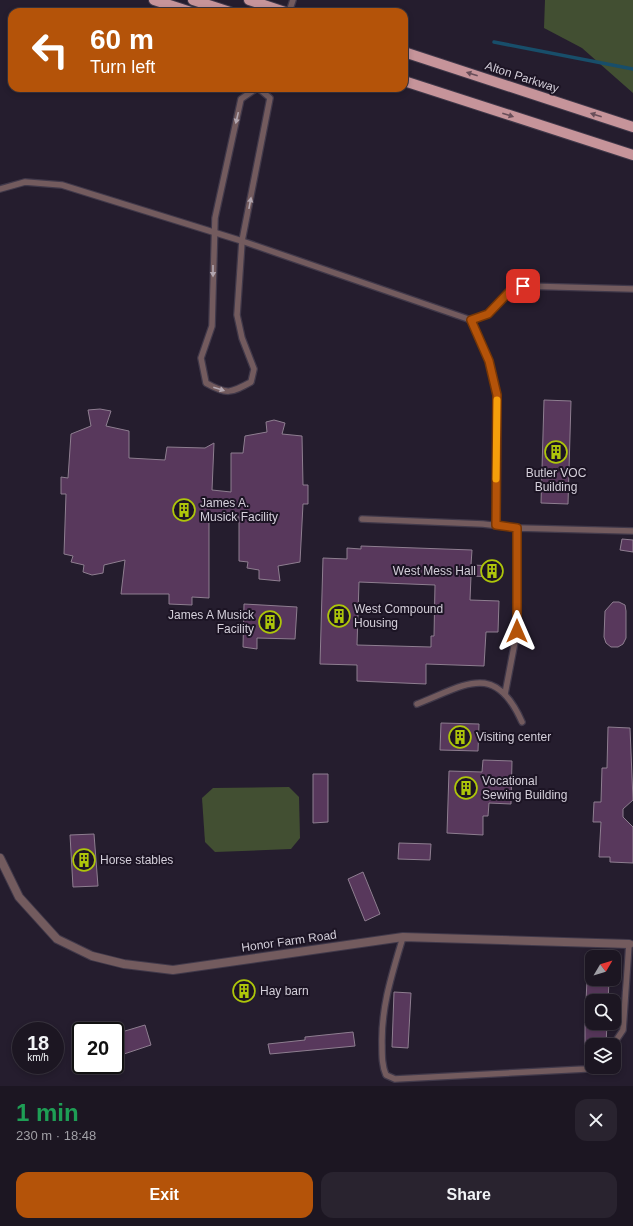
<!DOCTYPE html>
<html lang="en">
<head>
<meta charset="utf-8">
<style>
	body { margin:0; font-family:Arial,sans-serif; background:#29232f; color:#f1f3f6; height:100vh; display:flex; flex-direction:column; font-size:15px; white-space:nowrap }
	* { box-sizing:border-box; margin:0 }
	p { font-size:13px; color:#a09fa5 }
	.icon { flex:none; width:22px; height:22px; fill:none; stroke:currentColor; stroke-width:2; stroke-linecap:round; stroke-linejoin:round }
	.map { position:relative; height:1086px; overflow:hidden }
	.details { display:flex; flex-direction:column; background:#1c1622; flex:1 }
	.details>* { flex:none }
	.banner { position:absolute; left:8px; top:8px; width:400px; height:84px; border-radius:12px; box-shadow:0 2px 6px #0003,0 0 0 1px #3a3540; background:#b45309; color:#fff; overflow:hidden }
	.needle { width:26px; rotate:52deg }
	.fabs { position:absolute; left:585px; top:950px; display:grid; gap:8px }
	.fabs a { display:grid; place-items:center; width:36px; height:36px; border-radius:8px; background:#1c1622; box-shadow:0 2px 6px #0003,0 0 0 1px #3a3540; font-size:20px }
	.speed { position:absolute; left:12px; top:1022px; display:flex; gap:8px; font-size:20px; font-weight:700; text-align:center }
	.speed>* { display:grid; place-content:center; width:52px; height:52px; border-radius:50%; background:#1c1622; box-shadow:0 2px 6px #0003,0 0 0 1px #3a3540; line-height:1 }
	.speed small { font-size:10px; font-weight:400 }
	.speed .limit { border:2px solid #111; border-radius:6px; background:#fff; color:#111 }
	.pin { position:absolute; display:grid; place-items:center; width:34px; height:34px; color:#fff; margin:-17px; border-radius:8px; box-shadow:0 2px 6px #0006 }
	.me { position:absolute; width:44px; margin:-22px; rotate:0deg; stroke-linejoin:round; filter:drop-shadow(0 0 3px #0008) }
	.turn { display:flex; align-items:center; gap:14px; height:84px; padding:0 16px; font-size:18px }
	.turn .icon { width:52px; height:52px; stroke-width:2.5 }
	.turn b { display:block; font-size:28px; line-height:34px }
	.round { display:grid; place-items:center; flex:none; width:42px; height:42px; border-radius:12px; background:#29232f }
	.overview { display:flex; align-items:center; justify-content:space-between; height:68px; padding:0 16px }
	h1 { font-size:24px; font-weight:800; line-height:30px; color:#1e9e55 }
	.action { display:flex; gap:8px; margin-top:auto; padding:8px 16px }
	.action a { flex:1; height:46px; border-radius:12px; background:#b45309; color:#fff; font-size:16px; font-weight:800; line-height:46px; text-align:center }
	.action a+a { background:#29232f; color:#f1f3f6 }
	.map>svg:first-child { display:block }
</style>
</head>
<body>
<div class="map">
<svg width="633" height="1086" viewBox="0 0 633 1086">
	<rect width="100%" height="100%" fill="#251d2e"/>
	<g fill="#424f32">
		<path d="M545,0H633V93L582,48L544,28Z"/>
		<path d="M289,787L299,797L300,838L291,849L215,852L205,842L202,798L213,788Z"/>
	</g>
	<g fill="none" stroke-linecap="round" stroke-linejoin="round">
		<path stroke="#184e6a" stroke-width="3.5" d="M494,42L633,69"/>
	</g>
	<g fill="#58385c" stroke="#8e7e90" fill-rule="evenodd">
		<path d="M544,400L571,401L568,504L541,503Z"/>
		<path d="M100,409L111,411L106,426L129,431V458L165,460L167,447L205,448L214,443L212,490L231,492V453H243L245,436L267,432L266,422L274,420L285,423L282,434L302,436L303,485H308V504H303L300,562L278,566L280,581L259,579V570L247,568L248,562L239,561V517H209V598L192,597V605L169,604V594H121L125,560L104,565L103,573L92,575L83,572L84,565L71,562L73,556L64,554L66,494H61V477L68,478L71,434L91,426L88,410Z"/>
		<path d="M622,539L633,540V552L620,550Z"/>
		<path d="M361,546L472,550L471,565L497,566V577L471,576L470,600L499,601L498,632H486L484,666L426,664V684L357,681V665L320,664L323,558L347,559V548L361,549ZM359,582L435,585L434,636H431V647L357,645Z"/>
		<path d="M613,602H619L625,605L626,611V638L623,644L618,647H611L606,643L604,637L605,611Z"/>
		<path d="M244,604L297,607L295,639L257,638V649L243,647Z"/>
		<path d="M441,723L479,724L478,751L440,750Z"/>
		<path d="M608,727L630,728L633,800L623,809V817L633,827V863L610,862V857H599L601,822H593L594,802H601L602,768H607Z"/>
		<path d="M483,760L512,761L511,804L489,803L488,816H483V835L447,833L449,771L482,772Z"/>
		<path d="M313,774H328V822L313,823Z"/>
		<path d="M94,834L98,886L73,887L70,835Z"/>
		<path d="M399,843L431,844L430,860L398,859Z"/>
		<path d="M363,872L380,914L365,921L348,879Z"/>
		<path d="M587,980L609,981L608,1001H586Z"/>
		<path d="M394,992L411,993L408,1048L392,1047Z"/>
		<path d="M585,1023H607L606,1045H585Z"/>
		<path d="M145,1025L151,1045L115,1057V1034Z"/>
		<path d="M353,1032L355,1046L270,1054L268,1044L305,1040V1037Z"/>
	</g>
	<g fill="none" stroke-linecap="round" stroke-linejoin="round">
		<g stroke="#41394a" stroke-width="8">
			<g id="service">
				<path d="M289,12L293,0"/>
				<path d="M257,88L241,99L215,218L212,326L201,358L206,383C227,395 231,393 251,382L254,369L242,338L237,315L242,241L270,98L258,88"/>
				<path d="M0,189L25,182L62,185L242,241L471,320L489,361L497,395L496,525"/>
				<path d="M471,320L488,314L509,293L523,286L633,289"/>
				<path d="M362,519L483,524L517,528"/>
				<path d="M505,694L517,631V528L633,531"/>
				<path d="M417,704C466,685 495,661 522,722"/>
				<path d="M403,937C392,974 381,1007 382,1045C382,1056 382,1066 386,1075L395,1079L586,1069L592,1066"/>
				<path d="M613,1045L623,1030L629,944H633"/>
			</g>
		</g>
		<g stroke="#41394a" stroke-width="10">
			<path id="minor" d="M0,858L19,897L57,939L92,956L124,964L173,970L403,937L629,944"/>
		</g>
		<g stroke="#41394a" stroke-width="12">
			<g id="primary">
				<path d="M154,0L191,12"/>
				<path d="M193,0L230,12"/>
				<path d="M249,0L285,12"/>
				<path d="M404,52L633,127"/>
				<path d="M404,81L633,155"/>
			</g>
		</g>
		<use href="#service" stroke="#735b5e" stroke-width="5.5"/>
		<use href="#minor" stroke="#735b5e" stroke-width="8"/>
		<use href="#primary" stroke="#c6949a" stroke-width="10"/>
	</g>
	<defs><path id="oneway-solid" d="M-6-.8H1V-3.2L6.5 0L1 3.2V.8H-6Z"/></defs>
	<g fill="#684e59">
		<use href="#oneway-solid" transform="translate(472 74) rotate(-162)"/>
		<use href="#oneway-solid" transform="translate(508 115) rotate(18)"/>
		<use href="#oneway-solid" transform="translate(596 115) rotate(-162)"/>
	</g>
	<g fill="#b2a6af">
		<use href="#oneway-solid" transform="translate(237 118) rotate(103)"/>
		<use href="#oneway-solid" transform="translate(250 203) rotate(-79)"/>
		<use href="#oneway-solid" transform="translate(213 271) rotate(90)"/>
		<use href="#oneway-solid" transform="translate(219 389) rotate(18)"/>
	</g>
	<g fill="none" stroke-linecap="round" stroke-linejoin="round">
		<g stroke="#753606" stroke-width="10">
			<path id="route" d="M517,631V528L496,525L497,395L489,361L471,320L488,314L509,292L523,286"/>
		</g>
		<use href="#route" stroke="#b45309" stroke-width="7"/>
		<path stroke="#f59e0b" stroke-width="7" d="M496,479L497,400"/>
	</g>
	<defs>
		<g id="building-ring" transform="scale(1.15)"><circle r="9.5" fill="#1c1424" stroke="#aec60a" stroke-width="1.5"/><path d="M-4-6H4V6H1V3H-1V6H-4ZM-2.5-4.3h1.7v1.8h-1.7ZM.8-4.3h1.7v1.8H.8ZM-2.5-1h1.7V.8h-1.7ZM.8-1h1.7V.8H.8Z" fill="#aec60a"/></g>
	</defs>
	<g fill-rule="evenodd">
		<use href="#building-ring" x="556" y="452"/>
		<use href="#building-ring" x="184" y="510"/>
		<use href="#building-ring" x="492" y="571"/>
		<use href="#building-ring" x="339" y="616"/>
		<use href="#building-ring" x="270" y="622"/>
		<use href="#building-ring" x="460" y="737"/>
		<use href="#building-ring" x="466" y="788"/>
		<use href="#building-ring" x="84" y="860"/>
		<use href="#building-ring" x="244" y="991"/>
	</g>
	<g text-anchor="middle" stroke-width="4" stroke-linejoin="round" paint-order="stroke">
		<g font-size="12" fill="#d4cfda" stroke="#1c1424">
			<text transform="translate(522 77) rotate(18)" y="4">Alton Parkway</text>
			<text transform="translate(289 941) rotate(-8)" y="4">Honor Farm Road</text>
		</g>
		<g font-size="12" fill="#d4cfda" stroke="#1c1424" text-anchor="start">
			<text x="556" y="477" text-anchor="middle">Butler VOC<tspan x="556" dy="14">Building</tspan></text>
			<text x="200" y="507">James A.<tspan x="200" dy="14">Musick Facility</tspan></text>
			<text x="476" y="575" text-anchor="end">West Mess Hall</text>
			<text x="354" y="613">West Compound<tspan x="354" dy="14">Housing</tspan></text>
			<text x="254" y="619" text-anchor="end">James A Musick<tspan x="254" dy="14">Facility</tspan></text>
			<text x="476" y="741">Visiting center</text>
			<text x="482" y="785">Vocational<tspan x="482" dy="14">Sewing Building</tspan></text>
			<text x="100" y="864">Horse stables</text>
			<text x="260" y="995">Hay barn</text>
		</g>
	</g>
</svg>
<div class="fabs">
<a><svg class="needle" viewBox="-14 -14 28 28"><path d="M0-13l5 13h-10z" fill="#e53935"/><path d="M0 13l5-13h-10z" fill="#a09fa5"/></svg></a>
<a><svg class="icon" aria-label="search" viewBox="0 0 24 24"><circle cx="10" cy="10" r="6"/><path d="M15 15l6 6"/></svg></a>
<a><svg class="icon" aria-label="layers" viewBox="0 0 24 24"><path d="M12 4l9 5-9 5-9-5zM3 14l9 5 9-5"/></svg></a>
</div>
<div class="speed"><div>18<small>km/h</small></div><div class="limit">20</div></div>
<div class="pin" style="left:523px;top:286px;background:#d93025"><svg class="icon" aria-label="arrive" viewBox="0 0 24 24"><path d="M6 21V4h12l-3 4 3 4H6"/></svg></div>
<svg class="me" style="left:517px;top:631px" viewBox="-20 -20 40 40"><path d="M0-17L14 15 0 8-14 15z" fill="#b45309" stroke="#fff" stroke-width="4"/></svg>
<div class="banner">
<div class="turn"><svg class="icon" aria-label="left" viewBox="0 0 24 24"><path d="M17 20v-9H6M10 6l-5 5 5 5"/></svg><div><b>60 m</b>Turn left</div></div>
</div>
</div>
<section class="details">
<div class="overview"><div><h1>1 min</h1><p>230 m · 18:48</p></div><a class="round"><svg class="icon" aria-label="close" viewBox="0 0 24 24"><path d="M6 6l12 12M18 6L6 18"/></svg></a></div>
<div class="action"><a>Exit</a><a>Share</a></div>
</section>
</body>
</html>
